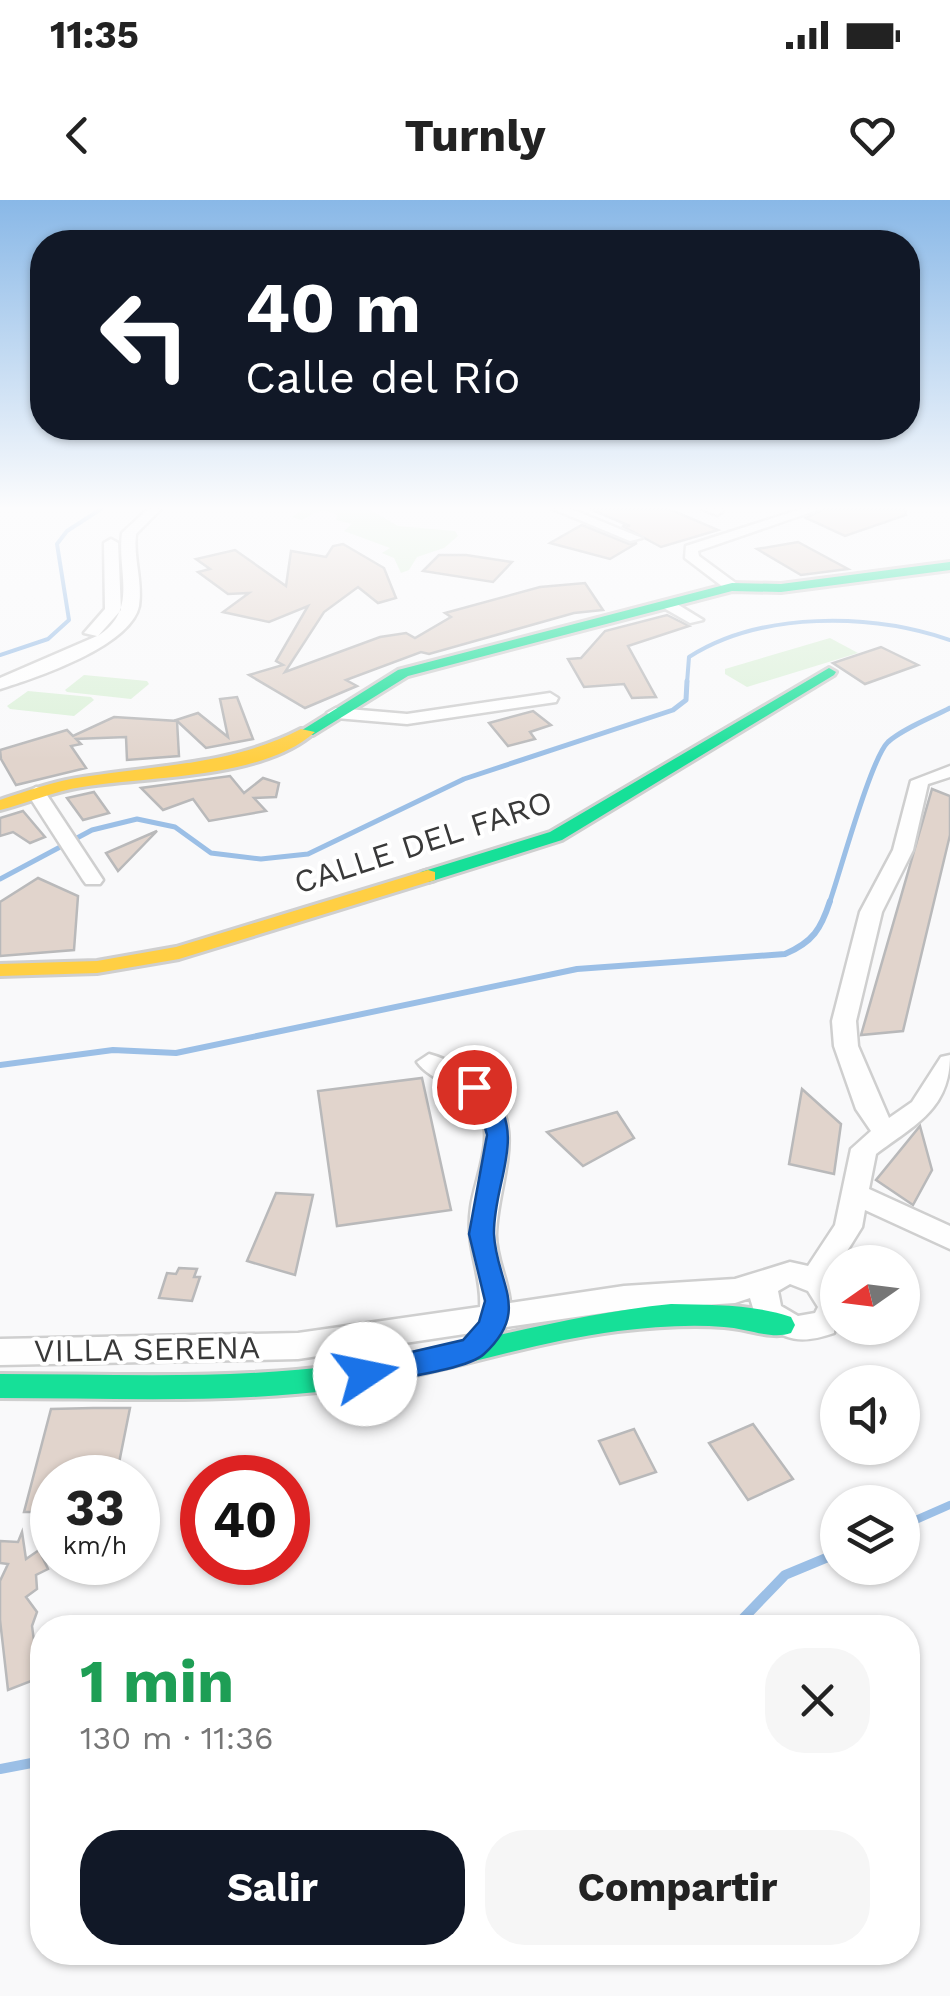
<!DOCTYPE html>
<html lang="es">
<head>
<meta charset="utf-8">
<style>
	body { margin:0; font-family:"Work Sans",sans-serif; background:#f6f6f6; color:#222; height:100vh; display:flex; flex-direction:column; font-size:38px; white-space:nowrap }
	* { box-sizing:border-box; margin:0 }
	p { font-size:32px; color:#767676 }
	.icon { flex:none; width:55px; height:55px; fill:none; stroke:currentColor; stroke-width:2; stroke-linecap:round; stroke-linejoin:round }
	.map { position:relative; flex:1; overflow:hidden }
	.panel { position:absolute; left:30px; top:1415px; width:890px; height:350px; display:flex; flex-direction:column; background:#fff; border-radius:40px; box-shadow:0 2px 8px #0004 }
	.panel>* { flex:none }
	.top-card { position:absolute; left:30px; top:30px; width:890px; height:210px; border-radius:40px; box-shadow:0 2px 8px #0004; background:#111827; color:#fff; overflow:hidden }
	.needle { width:65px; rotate:256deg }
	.tools { position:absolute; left:820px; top:1045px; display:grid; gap:20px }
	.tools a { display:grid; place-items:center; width:100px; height:100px; border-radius:50%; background:#fff; box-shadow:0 2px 8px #0004; font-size:50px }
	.speed { position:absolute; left:30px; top:1255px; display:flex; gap:20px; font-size:50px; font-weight:700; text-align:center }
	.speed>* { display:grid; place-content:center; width:130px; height:130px; border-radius:50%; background:#fff; box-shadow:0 2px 8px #0004; line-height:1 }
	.speed small { font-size:25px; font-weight:400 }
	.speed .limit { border:15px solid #d22; background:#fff; color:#111 }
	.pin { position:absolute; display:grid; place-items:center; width:85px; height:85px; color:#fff; margin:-42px; border:5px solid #fff; border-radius:50%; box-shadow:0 2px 10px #0007 }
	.me { position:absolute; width:110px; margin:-55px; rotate:79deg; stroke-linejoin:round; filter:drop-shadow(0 0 8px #0008) }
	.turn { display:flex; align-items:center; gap:35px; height:210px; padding:0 50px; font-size:45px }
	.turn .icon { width:130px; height:130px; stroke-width:2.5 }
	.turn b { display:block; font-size:70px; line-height:85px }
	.round { display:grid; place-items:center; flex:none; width:105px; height:105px; border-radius:40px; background:#f6f6f6 }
	.overview { display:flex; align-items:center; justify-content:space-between; height:170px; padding:0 50px }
	h1 { font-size:60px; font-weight:700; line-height:75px; color:#1e9e55 }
	.cta { display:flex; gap:20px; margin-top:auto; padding:20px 50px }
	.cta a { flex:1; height:115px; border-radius:40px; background:#111827; color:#fff; font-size:40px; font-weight:700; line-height:115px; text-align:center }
	.cta a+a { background:#f6f6f6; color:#222 }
	.status { display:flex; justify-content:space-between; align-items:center; height:70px; padding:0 50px; background:#fff; direction:ltr }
	.status svg { height:28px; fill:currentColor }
	header { display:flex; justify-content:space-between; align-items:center; height:130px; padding:0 50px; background:#fff; font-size:45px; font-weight:700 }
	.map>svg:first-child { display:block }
</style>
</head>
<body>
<div class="status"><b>11:35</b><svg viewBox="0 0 49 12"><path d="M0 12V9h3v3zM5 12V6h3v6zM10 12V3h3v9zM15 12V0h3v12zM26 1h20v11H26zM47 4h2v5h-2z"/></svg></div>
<header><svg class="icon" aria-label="back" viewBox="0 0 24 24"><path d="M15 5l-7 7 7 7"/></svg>Turnly<svg class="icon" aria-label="heart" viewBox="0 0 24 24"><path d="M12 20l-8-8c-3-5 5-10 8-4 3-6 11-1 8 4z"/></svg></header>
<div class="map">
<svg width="950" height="1796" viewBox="0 0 950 1796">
	<rect width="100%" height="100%" fill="#f9f9fa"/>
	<g fill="#dcf1d9">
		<path d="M303,309H369L398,326L455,331L458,336L444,348L417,357L409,370L401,373L394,358L382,353L390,348L344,331L352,324L336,320L337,315C321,307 316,312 302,320L292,317Z"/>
		<path d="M830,438L858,453L747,487L725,474V469Z"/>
		<path d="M84,475L147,481L149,484L131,499L67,492L65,490Z"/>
		<path d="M28,491L91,497L94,500L74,516L10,509L7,506Z"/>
	</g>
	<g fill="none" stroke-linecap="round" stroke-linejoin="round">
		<g stroke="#9bbfe6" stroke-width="4">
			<path d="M0,455L48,439L69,420L57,344L67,331L101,309"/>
			<path d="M687,483L689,457C761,411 871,413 950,440"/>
		</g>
		<g stroke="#9bbfe6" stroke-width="5">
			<path d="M0,679L92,630L137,619L175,627L211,653L261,659L308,654L464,579L673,510L686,500L687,481"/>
			<path d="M829,704C840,673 871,558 888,542C904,528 931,518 950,508"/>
		</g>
		<path stroke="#9bbfe6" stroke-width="6" d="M0,865L113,850L176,853L577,769L785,754C813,742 821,729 830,701"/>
		<path stroke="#9bbfe6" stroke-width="8" d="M902,1326L950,1305"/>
		<g stroke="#9bbfe6" stroke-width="10">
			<path d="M734,1428L785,1375L838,1353"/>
			<path d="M0,1569L42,1561"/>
		</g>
	</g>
	<g fill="#e1d4cc" stroke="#b9b9ba" stroke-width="2.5">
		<path d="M590,309H669L718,330L661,347L622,326H630Z"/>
		<path d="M824,309H905L906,315L845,336L806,318Z"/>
		<path d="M582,325L629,344L637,343L610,359L550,343Z"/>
		<path d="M798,342L848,369L801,375L757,349Z"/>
		<path d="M343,344L384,368L396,398L378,403L358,387L324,412L285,472L380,437L406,433L415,438L451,417L445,413L540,387L585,383L603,410L574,413L429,454L421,452L346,480L357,486L305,508L249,475L283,465L276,461L308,406L269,422L223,412L249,393L228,394L198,372L210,369L196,359L235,350L286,386L291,351L326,357L333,346Z"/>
		<path d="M439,355H466L512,362L493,382L423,371Z"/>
		<path d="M667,415L689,426L628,446L656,497L632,498L624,484L584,487L568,459L581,458L605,431Z"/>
		<path d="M881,447L918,465L865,484L833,463Z"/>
		<path d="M237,497L253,539L206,548L176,520L198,513L228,537L220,499Z"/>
		<path d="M533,511L551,525L530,532L535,539L508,546L489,523Z"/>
		<path d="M114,517L177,521L179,556L127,560L126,537L76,539L81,544L71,546L86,568L16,585L1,559L0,550L67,530L73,536Z"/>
		<path d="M230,576L244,593L263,578L279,583L276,597L254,598L266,611L209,621L193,599L163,610L141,588Z"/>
		<path d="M932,589L950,596V635L903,831L861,835Z"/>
		<path d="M94,592L109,613L83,620L67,598Z"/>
		<path d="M23,611L45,637L30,643L13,632L0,636V618Z"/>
		<path d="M157,631L118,671L106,653Z"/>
		<path d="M38,678L78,696L74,750L0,756V702Z"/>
		<path d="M422,878L451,1010L337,1026L318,891Z"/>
		<path d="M802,889L841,924L834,974L789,964Z"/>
		<path d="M617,912L634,938L583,966L547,932Z"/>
		<path d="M920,926L932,970L913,1005L876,980Z"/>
		<path d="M276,993L313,995L295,1075L247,1061Z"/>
		<path d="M179,1068L197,1069L194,1077H200L192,1101L159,1098L167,1073L176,1074Z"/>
		<path d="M93,1208H130L116,1278H52V1312H24L51,1209Z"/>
		<path d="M753,1224L793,1279L748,1300L709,1243Z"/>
		<path d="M634,1229L656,1272L620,1284L599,1241Z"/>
		<path d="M22,1332L26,1359L39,1350L48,1369L36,1375L37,1389L26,1397L37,1412L32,1426L39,1478L8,1490L0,1420V1381L8,1364L0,1363V1341L18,1342Z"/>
	</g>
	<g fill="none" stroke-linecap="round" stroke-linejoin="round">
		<g stroke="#cfcfcf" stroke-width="5">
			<g id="street">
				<path d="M148,309H161L136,334C133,358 143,382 139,406C131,446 36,478 0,489V478L97,436L84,433L105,409L104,343L111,339L118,343L121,410L98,436C139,410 117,373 122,333Z"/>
				<path d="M553,309H571L642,338L630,341Z"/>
				<path d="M702,309H722L723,311L717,315Z"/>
				<path d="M801,309H820L698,351L699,356L737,384V390H727L685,358L686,346Z"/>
				<path d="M662,401H672L703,420L690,423L662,407Z"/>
				<path d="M550,493L558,498L556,502L407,524L336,518L327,513L336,508L407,514Z"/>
				<path d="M950,566V577L928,584L913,650L882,712L856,821L858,846L889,918L912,902L941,857L950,855C950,909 916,924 876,954L869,989L950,1026V1049L865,1010L862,1027L831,1077L838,1084L834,1133C799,1145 788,1140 757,1121L750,1098L735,1103L624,1110L506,1127L501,1136L491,1139L478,1132L298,1159L0,1165V1139L298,1133L480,1107C482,1072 465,1049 471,1007C475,978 496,936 478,908C463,886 431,882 417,862L429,854C448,859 468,871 483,883C531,924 497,982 496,1035C496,1059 508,1079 510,1103L624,1086L735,1079L790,1062L808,1066L835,1025L851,949L871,931L856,909L834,846L832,821L860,712L893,650L911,581ZM790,1084L808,1091L818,1107L815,1113L798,1116L781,1106L778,1091Z"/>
				<path d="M36,587L43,589L103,680L100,684H86L83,680L27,593Z"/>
			</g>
		</g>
		<g stroke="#cfcfcf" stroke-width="6">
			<g id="fast">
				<path d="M950,362V370L781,392L732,391L408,476L313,535L299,532L398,470L732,383L781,384Z"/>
				<path d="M829,468L836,472L834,475L562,640L435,680L428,682L419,676L421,672L550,632Z"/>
				<path d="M671,1104C711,1105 753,1104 791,1117L795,1125L791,1133C771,1140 746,1128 724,1127C689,1124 653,1127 618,1131C525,1143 435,1176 342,1189C229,1204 114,1198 0,1198V1174C114,1174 229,1180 342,1165C453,1151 559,1115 671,1104Z"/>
			</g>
		</g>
		<g stroke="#cfcfcf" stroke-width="6">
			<g id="slow">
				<path d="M301,529L315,532C263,579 150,576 82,587C54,591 28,603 0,610V600C27,591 54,581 83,577C158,565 232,565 301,529Z"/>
				<path d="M428,670L435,672V680L179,759L97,773L0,776V764L97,761L176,747Z"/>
			</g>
		</g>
		<use href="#street" fill="#fefefe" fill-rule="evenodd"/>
		<use href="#fast" fill="#16e098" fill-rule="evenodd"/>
		<use href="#slow" fill="#ffcf43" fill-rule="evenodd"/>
	</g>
	<linearGradient id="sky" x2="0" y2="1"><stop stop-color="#89b8e7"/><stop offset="0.55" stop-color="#fcfcfd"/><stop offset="1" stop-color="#fcfcfd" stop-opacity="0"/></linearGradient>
	<rect width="950" height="560" fill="url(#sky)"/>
	<path fill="#1a73e8" stroke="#114b97" stroke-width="2.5" d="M474,879C484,882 486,885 492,893C527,938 493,983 494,1034C496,1083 532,1110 484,1154C467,1170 391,1179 365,1185L355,1182L351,1174L355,1165L463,1140L479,1122L485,1101L469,1034L487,935L480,910L463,887Z"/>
	<g text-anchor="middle" stroke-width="8" stroke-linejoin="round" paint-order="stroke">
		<g font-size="32" fill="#393939" stroke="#fff">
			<text transform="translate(423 642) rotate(-18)" y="11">CALLE DEL FARO</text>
			<text transform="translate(147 1149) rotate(-1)" y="11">VILLA SERENA</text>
		</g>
	</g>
</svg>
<div class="tools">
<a><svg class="needle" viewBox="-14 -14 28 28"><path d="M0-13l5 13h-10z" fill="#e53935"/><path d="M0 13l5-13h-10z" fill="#767676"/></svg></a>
<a><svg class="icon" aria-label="sound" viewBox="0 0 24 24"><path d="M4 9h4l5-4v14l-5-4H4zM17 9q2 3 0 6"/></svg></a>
<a><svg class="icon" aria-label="layers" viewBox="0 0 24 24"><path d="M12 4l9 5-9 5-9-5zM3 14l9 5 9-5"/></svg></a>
</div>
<div class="speed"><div>33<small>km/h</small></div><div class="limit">40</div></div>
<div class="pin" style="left:474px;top:887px;background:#d93025"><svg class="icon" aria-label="arrive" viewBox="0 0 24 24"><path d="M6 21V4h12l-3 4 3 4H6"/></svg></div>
<svg class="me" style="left:365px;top:1174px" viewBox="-20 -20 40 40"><circle r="19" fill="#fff"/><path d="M0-13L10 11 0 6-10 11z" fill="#1a73e8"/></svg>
<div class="top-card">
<div class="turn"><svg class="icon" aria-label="left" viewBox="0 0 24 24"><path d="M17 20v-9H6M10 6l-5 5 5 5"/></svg><div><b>40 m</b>Calle del Río</div></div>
</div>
<section class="panel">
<div class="overview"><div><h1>1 min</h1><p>130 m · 11:36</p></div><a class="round"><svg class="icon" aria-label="close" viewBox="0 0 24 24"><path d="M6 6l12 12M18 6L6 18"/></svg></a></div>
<div class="cta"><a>Salir</a><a>Compartir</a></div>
</section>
</div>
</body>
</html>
